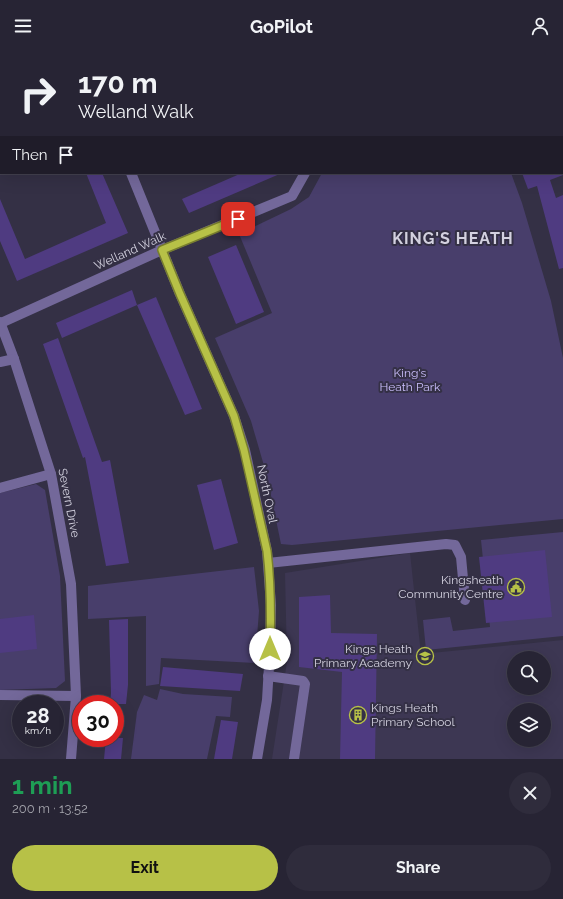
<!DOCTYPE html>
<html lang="en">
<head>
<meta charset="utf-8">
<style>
	body { margin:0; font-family:Raleway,sans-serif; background:#2f2c3c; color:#f1f3f6; height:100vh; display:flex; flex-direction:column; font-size:15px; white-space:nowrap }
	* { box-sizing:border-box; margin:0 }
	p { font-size:13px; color:#a4a4ac }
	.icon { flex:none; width:22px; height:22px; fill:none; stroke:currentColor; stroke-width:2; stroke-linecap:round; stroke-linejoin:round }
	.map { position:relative; height:707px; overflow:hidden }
	.drawer { display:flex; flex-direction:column; background:#272434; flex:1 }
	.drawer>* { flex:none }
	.hud { position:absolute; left:0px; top:0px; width:563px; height:122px; box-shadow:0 4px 16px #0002,0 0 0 1px #43414f; background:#272434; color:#f1f3f6; overflow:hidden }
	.controls { position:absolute; left:507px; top:599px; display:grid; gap:8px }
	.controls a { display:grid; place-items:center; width:44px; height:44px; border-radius:50%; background:#272434; box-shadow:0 4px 16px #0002,0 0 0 1px #43414f; font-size:20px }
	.speed { position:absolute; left:12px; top:643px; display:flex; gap:8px; font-size:20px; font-weight:700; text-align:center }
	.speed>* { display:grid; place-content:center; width:52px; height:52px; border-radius:50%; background:#272434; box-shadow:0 4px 16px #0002,0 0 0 1px #43414f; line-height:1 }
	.speed small { font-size:10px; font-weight:400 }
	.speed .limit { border:6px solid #d22; background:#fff; color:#111 }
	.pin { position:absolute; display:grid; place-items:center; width:34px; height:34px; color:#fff; margin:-17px; border-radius:8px; box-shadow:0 2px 6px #0006 }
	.me { position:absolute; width:44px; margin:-22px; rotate:0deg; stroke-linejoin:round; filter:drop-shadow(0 0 3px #0008) }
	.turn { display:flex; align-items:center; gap:14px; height:84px; padding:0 12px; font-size:18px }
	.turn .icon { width:52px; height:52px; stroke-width:2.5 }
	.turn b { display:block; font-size:28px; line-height:34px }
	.then { display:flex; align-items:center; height:38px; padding:0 12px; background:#0003; gap:8px; font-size:15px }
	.round { display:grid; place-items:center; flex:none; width:42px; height:42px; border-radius:21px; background:#2f2c3c }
	.summary { display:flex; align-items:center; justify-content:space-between; height:68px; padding:0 12px }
	h1 { font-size:24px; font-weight:700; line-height:30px; color:#1e9e55 }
	.button { display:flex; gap:8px; margin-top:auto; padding:8px 12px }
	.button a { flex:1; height:46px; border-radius:24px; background:#b7c147; color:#111; font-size:16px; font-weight:700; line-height:46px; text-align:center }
	.button a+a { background:#2f2c3c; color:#f1f3f6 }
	header { display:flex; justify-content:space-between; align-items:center; height:52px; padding:0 12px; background:#272434; font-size:18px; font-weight:700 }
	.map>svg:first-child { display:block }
</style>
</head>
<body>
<header><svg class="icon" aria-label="menu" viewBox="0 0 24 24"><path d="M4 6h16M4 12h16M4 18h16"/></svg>GoPilot<svg class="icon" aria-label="person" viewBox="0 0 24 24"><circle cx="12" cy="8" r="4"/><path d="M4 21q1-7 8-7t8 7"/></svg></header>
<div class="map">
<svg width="563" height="707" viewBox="0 0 563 707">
	<rect width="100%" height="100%" fill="#343045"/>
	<path fill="#3d3753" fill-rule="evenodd" d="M410,501L421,602L563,588V707H272L287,610L285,521ZM514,606H544V636H514ZM514,658H544V688H514Z"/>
	<g fill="#483e6b">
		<path d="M123,0H184L185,1H123Z"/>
		<path d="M322,121H511L522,151L551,249L563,306V467L292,493L281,492L267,424L251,369L215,286L272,261L239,182L291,157L309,145Z"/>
		<path d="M36,432L45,438L60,524L65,629L56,636L0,638V441Z"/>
		<path d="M563,480V584L426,598L423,568L450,565L453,579L490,575L481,488Z"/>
		<path d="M254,515L259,559L255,611L161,606L159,632L146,634V564L88,567V534Z"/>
		<path d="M160,637L183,642L232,645L230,665L216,664L207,707H131L137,660L144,643L157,648Z"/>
	</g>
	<g fill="#4f3b81">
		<path d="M86,121H102L128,181L17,229L0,189V147L25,207L106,171Z"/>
		<path d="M242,121H282L189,161L182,147Z"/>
		<path d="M522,121H563V123L550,128L556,146L563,143V216L559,217L537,134L528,137Z"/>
		<path d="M236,193L264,260L236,272L208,205Z"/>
		<path d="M132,238L137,253L62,286L56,271Z"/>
		<path d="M156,245L202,357L185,363L137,253Z"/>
		<path d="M58,286L102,410L110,408L129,511L106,514L85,405L83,406L43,292Z"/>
		<path d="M221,427L238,491L214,498L197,433Z"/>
		<path d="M545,498L552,565L486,571L479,505Z"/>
		<path d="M330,543L331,581L377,582L375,707H340L342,620L299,615V545Z"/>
		<path d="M34,563L37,597L0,601V567Z"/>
		<path d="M128,567V633L126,652H110L111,641L109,568Z"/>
		<path d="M163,615L243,622L240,639L160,634Z"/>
		<path d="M221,668L238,670L232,707H214Z"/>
		<path d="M106,686H123L121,707H104Z"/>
	</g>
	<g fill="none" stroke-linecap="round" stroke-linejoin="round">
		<g stroke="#73689a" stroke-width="10">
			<path d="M107,0V1"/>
			<path d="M372,0V1"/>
			<path d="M562,32H563"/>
			<path d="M131,121L180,242L234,364L245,398L267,499L271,553L270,597L267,648L257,707"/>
			<path d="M0,270L14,307L51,422L71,532L76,644L71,707"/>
			<path d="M1,271L162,198L292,144L305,121"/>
			<path d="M0,310L14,307"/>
			<path d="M0,436L51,422"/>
			<path d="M268,511L446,492L455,493L461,505L465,548"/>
			<path d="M268,624L303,629L305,632L294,707"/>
			<path d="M0,643L76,644"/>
		</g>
	</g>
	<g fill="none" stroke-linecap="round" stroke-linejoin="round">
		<g stroke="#777d2e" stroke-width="10">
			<path id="route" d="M238,167L162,198L180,242L234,364L244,398L267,499C271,532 271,564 270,597"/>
		</g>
		<use href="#route" stroke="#b7c147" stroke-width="7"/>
	</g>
	<defs>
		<g id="civic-ring" transform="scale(0.9)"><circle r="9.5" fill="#343045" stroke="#b7c147" stroke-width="1.5"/><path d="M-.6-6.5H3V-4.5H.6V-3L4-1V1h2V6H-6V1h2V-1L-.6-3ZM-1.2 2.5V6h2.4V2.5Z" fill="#b7c147"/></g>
		<g id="school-ring" transform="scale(0.9)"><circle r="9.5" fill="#343045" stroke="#b7c147" stroke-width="1.5"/><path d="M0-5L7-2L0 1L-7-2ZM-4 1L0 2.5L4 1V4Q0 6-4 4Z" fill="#b7c147"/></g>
		<g id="building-ring" transform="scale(0.9)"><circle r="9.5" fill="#343045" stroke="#b7c147" stroke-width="1.5"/><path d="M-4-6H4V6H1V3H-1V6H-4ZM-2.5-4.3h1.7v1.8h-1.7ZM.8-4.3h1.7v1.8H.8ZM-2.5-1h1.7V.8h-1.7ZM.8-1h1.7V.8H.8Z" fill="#b7c147"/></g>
	</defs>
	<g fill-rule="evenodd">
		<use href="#civic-ring" x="516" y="535"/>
		<use href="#school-ring" x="425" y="604"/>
		<use href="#building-ring" x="358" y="663"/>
	</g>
	<g text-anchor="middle" stroke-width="4" stroke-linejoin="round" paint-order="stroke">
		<g font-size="12" fill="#d3d1df" stroke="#343045">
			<text transform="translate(130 199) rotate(-24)" y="4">Welland Walk</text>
			<text transform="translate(267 442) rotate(78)" y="4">North Oval</text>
			<text transform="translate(69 451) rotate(79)" y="4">Severn Drive</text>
		</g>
		<g font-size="12" fill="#cabefb" stroke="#343045">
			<text x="410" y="325">King's<tspan x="410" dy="14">Heath Park</tspan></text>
		</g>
		<g font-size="12" fill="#d3d1df" stroke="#343045" text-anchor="end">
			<text x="503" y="532">Kingsheath<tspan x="503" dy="14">Community Centre</tspan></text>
			<text x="412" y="601">Kings Heath<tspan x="412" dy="14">Primary Academy</tspan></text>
			<text x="371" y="660" text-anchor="start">Kings Heath<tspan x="371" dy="14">Primary School</tspan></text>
		</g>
		<g font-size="16" font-weight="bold" letter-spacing="1" fill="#d3d1df" stroke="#343045">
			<text x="453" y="192">KING'S HEATH</text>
		</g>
	</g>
</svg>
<div class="controls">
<a><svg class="icon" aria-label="search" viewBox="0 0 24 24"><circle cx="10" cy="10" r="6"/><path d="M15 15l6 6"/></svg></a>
<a><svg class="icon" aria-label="layers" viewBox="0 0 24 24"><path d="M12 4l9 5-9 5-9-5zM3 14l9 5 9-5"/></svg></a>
</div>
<div class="speed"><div>28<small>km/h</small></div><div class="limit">30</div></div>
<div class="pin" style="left:238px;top:167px;background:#d93025"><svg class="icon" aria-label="arrive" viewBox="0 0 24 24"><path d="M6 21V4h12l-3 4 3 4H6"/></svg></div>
<svg class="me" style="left:270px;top:597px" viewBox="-20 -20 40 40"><circle r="19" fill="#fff"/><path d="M0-13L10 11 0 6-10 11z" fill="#b7c147"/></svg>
<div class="hud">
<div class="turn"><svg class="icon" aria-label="right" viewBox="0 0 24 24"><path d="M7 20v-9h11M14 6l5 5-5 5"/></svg><div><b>170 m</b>Welland Walk</div></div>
<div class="then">Then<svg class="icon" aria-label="arrive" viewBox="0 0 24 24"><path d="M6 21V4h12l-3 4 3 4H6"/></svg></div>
</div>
</div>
<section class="drawer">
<div class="summary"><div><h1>1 min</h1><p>200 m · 13:52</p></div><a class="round"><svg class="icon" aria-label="close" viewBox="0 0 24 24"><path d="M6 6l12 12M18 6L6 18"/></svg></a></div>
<div class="button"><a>Exit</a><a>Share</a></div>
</section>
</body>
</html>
